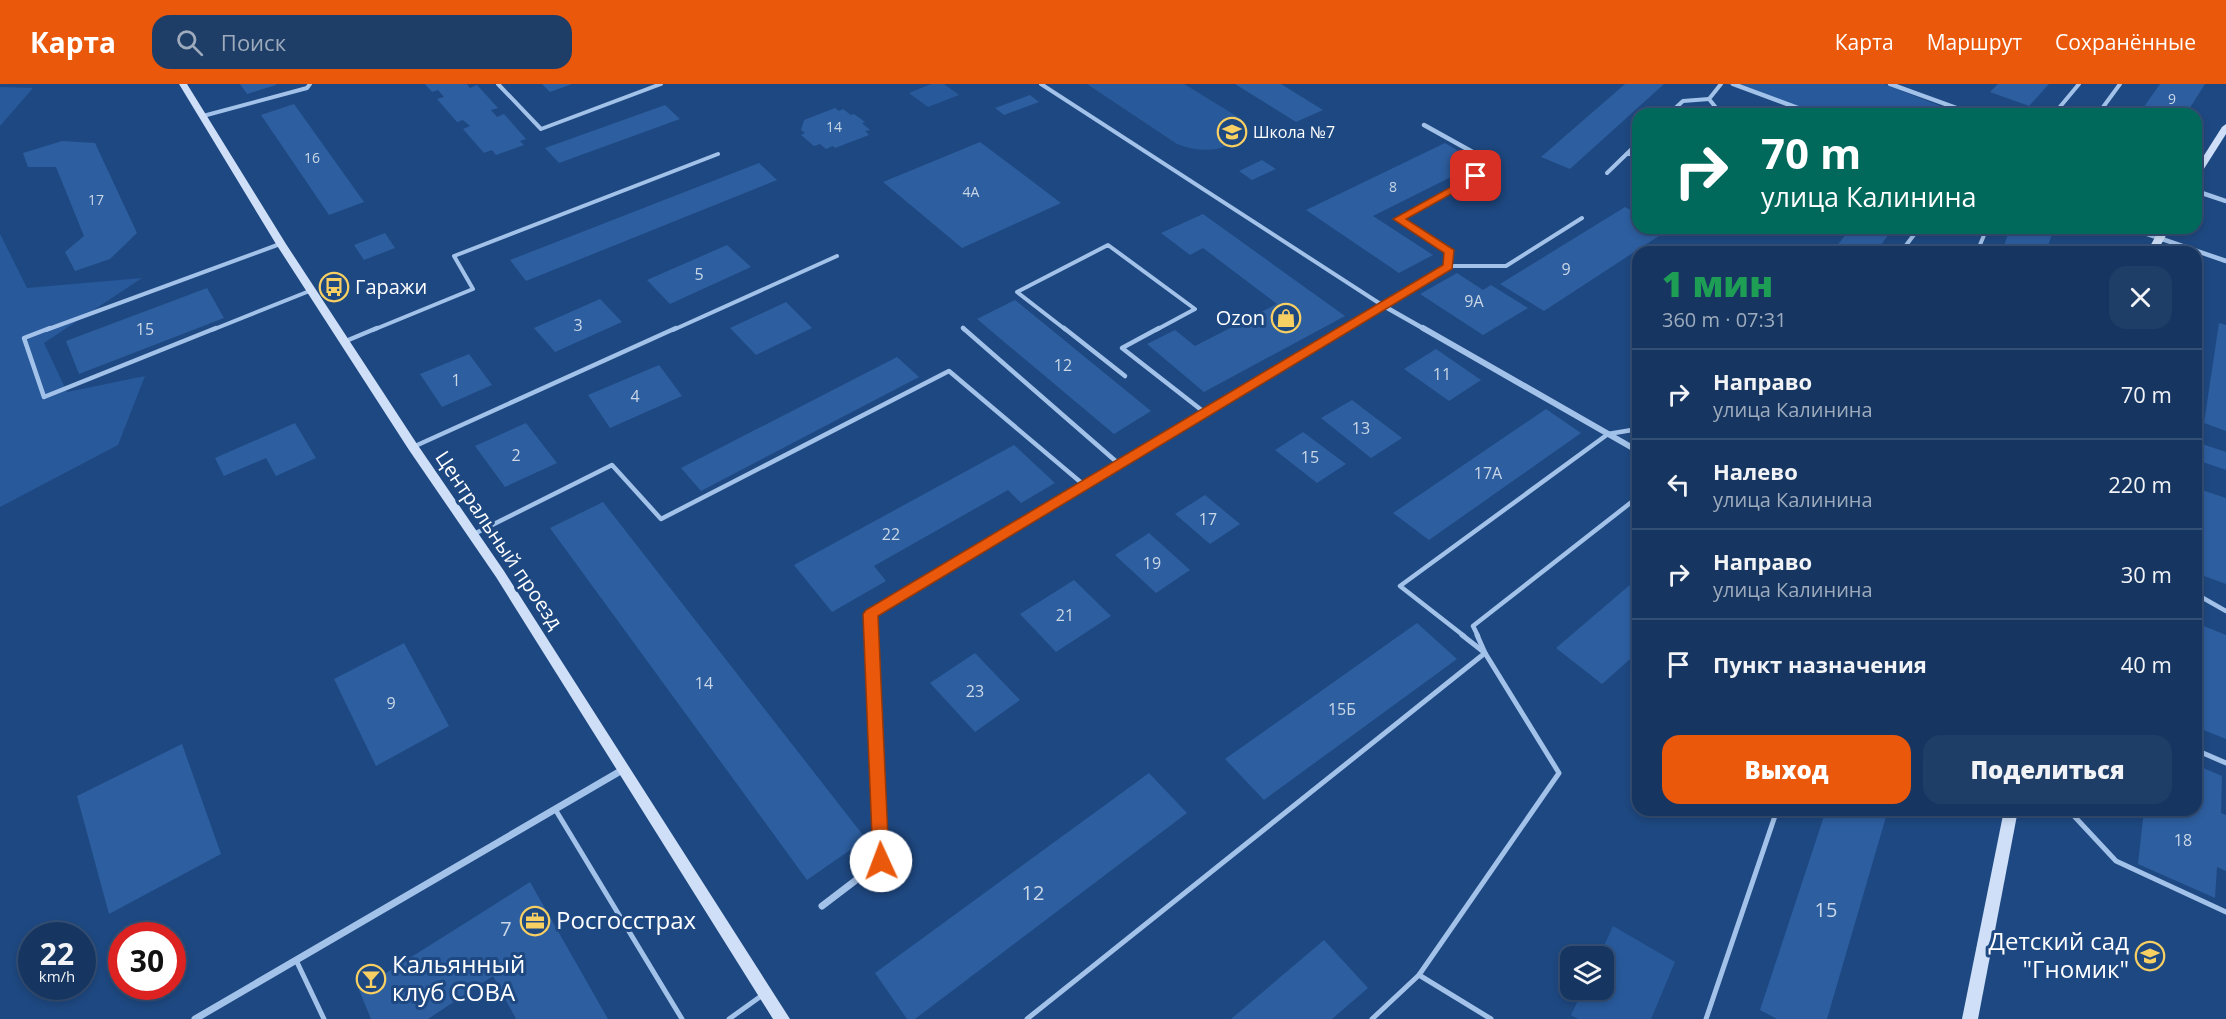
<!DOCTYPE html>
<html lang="ru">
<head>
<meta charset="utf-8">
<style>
	body { margin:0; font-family:"Open Sans",sans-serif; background:#1f3e67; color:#f1f3f6; height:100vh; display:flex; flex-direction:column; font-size:22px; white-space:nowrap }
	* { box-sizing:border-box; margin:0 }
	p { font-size:20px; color:#9eabbd }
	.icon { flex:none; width:33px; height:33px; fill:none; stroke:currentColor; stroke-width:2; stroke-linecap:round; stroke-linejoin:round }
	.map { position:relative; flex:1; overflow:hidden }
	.sheet { position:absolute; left:1632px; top:162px; width:570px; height:570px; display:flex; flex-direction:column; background:#163661; border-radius:18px; box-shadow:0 3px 9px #0003,0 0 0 2px #355076 }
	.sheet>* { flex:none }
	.top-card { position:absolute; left:1632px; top:24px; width:570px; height:126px; border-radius:18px; box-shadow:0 3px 9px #0003,0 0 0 2px #355076; background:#00695c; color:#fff; overflow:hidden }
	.controls { position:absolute; left:1560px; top:862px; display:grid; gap:12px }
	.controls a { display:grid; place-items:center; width:54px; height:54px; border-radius:12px; background:#163661; box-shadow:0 3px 9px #0003,0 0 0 2px #355076; font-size:30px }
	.speed { position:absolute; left:18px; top:838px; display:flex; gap:12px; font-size:30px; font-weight:700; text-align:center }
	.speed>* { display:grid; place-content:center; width:78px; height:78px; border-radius:50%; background:#163661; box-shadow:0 3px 9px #0003,0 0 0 2px #355076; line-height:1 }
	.speed small { font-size:15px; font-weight:400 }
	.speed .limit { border:9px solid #d22; background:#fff; color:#111 }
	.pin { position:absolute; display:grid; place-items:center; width:51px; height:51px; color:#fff; margin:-26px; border-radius:12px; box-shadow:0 3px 9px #0006 }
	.me { position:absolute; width:66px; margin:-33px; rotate:358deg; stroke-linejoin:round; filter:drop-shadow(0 0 4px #0008) }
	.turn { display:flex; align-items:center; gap:21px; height:126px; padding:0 30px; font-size:27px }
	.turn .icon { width:78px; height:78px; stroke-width:2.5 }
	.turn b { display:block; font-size:42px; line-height:51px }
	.round { display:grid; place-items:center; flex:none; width:63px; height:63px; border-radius:18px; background:#1f3e67 }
	.summary { display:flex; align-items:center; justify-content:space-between; height:102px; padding:0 30px }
	h1 { font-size:36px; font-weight:800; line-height:45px; color:#1e9e55 }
	.button { display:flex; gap:12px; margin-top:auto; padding:12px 30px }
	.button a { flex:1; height:69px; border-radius:18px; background:#ea580c; color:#fff; font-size:24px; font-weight:800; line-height:69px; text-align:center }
	.button a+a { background:#1f3e67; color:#f1f3f6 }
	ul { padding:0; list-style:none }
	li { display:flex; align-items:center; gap:18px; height:90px; padding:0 30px; border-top:2px solid #355076 }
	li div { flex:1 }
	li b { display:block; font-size:22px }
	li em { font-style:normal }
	header { display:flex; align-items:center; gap:36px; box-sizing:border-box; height:84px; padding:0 30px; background:#ea580c; color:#fff }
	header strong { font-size:28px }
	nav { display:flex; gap:33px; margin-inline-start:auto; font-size:21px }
	.search { width:420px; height:54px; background:#1f3e67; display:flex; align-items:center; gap:15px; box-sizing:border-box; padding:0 21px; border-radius:18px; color:#9eabbd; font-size:22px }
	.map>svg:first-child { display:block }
</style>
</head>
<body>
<header>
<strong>Карта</strong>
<div class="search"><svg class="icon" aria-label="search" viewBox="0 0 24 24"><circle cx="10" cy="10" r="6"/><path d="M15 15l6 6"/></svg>Поиск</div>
<nav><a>Карта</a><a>Маршрут</a><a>Сохранённые</a></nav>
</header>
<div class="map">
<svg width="2226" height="935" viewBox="0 0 2226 935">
	<rect width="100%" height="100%" fill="#1e4881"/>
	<g fill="#28599a">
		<path d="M931,0H944L959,11L928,23L909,9Z"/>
		<path d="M1087,0H1184L1238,33L1244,41V50C1226,69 1200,69 1177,60Z"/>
		<path d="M1727,0H1884L1961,30H1811Z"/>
		<path d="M0,3L33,4L0,42Z"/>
		<path d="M0,150L27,204L142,194L44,259L67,308L145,292L118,361L0,423Z"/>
		<path d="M1613,842L1675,878L1651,935H1578L1571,931L1583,906H1604V873H1599Z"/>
	</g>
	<g fill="#2d5e9f">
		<path d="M240,0H276V1L247,10Z"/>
		<path d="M425,0H467L470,4L477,1L498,24L491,26L497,33L504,30L526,55L520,57L524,61L496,71L492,66L484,69L463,45L470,42L463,36L457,38L437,15L444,13L438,6L432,8Z"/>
		<path d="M542,0H572L550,8Z"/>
		<path d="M1235,0H1281L1323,26L1296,38Z"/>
		<path d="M1625,0H1664L1570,85L1541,73Z"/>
		<path d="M1998,0H2049L2029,22L1990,8Z"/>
		<path d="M2160,0H2205L2186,30H2139Z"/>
		<path d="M1030,11L1039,18L1004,31L995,24Z"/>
		<path d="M294,20L364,118L329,131L261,31Z"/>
		<path d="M665,21L680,35L559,79L545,64Z"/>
		<path d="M835,24L839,27L843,25L851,31L854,30L865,38L862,39L870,46L865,47L869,51L835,64L833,62L826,65L820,60L814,62L801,51L805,49L801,46L804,36Z"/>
		<path d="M62,57L95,59L137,149L110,175L75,187L65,168L84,152L56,83H28L23,69Z"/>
		<path d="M980,58L1061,119L962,164L883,98Z"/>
		<path d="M1445,59L1479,79L1373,132L1433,171L1399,189L1306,126Z"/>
		<path d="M1262,76L1276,85L1252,96L1239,87Z"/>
		<path d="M759,79L777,96L526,197L510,176Z"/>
		<path d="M1625,123L1638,130V144L1668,146L1544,227L1500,200Z"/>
		<path d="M1203,130L1345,232L1204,308L1147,260L1175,246L1195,262L1277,220L1203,164L1190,171L1161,149Z"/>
		<path d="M1851,144H1893L1876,168H1832Z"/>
		<path d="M2010,144H2054L2046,168H2002Z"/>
		<path d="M385,149L395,164L364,176L354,161Z"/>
		<path d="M727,161L751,183L670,220L647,196Z"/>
		<path d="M1457,189L1483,206L1491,201L1528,224L1483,251L1420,210Z"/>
		<path d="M207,204L224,234L79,290L66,257Z"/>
		<path d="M600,215L622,238L555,268L534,244Z"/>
		<path d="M1015,216L1151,327L1114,350L977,235Z"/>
		<path d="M786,218L812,244L756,271L730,244Z"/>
		<path d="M2219,239L2226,241V347L2204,339Z"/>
		<path d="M1436,265L1481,296L1449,317L1404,285Z"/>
		<path d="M469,270L492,301L442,323L420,290Z"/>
		<path d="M897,273L919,293L701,407L681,384Z"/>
		<path d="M659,281L682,312L610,344L588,311Z"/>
		<path d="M1352,316L1402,354L1371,374L1321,334Z"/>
		<path d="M1546,325L1581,349L1429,456L1393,429Z"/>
		<path d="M295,339L316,374L276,392L266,374L224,392L215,374Z"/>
		<path d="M526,339L557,379L505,403L475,362Z"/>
		<path d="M1303,348L1346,380L1317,399L1275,366Z"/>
		<path d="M2199,359L2226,368V386L2197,376Z"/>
		<path d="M1014,361L1055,399L1021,419L1008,406L874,482L886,497L832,528L794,481Z"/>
		<path d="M2196,404L2226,414V500L2196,489Z"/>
		<path d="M1205,411L1240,440L1210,460L1175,430Z"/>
		<path d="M603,418L866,755L807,796L550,444Z"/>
		<path d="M1149,449L1190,486L1156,509L1115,471Z"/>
		<path d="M1638,494V568L1602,600L1556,564Z"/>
		<path d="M1074,496L1111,532L1056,568L1020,530Z"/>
		<path d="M1417,539L1457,575L1264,716L1225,675Z"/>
		<path d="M2196,539L2226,551V655L2196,643Z"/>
		<path d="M404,559L449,642L376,682L334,595Z"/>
		<path d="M975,569L1020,616L975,648L930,599Z"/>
		<path d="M182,660L221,770L109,830L77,712Z"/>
		<path d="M2196,681L2222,692L2221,729L2226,731V787L2217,783L2215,814L2138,780L2144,726H2196Z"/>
		<path d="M1149,689L1187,729L915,935H907L875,889Z"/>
		<path d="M1826,726H1888L1827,935H1777L1760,926Z"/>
		<path d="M530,798L608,935H516L493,892L428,935H371L359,906Z"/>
		<path d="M1324,856L1368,904L1332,935H1231Z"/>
	</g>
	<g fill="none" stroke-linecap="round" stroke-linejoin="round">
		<g stroke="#a3c2e9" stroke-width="4">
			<path d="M498,0L541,45L661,0"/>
			<path d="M1041,0L1382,221"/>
			<path d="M1721,0L1709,15L1721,30"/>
			<path d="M1669,30L1683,17L1709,15"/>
			<path d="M2054,30L2079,0"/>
			<path d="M2098,30L2120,0"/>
			<path d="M203,32L307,4L310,0"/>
			<path d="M1627,70H1638"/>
			<path d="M1607,89L1638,59"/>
			<path d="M1901,168L1919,144"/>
			<path d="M1977,168L1987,144"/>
			<path d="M1449,182H1506L1582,134"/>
			<path d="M963,244L965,246"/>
			<path d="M46,246L280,160"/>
			<path d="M212,246L312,206"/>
			<path d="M373,246L473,205L454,172L718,70"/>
			<path d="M673,246L837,172"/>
			<path d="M1066,246L1017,208L1108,161L1195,225L1156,246"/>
		</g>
		<g stroke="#a3c2e9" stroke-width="4.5">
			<path d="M50,244L24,254L44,313L216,244"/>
			<path d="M963,244L1119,380"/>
			<path d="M1064,244L1125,292"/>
			<path d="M1159,244L1122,264L1204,328"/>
			<path d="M346,257L377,244"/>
			<path d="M413,363L676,244"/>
			<path d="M472,451L612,381L661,435L949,287L1084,401"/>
			<path d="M2196,510L2226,527"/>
			<path d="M1464,552L1400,502L1608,350L1638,345"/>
			<path d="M1478,552L1473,542L1638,413"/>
		</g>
		<g stroke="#a3c2e9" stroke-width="5">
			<path d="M2196,666L2226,679"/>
			<path d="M555,725L682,935"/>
			<path d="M2061,726L2074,732L2116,777L2226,828"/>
			<path d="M296,876L324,935"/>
			<path d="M1419,891L1491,935"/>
			<path d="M729,935L764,910"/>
			<path d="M1027,935L1485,569L1462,551"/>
			<path d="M1372,935L1419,891L1559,689L1485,569L1477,551"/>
			<path d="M1706,935L1777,726"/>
		</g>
		<g stroke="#a3c2e9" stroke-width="4.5">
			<path d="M1733,0L1814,30"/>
			<path d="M1890,0L1973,30"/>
			<path d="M2196,107L2226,117"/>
			<path d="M2130,144L2226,177"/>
			<path d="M1382,221L1426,246"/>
			<path d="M1343,246L1449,182L1450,168L1398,135L1496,81L1424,41"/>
		</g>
		<g stroke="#a3c2e9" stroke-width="6">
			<path d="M1423,244L1638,367"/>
			<path d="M872,552L871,530L1346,244"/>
		</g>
		<g stroke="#a3c2e9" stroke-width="7">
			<path d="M822,822L881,777L872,551"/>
			<path d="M195,935L624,685"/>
		</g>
		<g fill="#cedff7" fill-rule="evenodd">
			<path d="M179,0H187L286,160L417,360L504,487L790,935H773L496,493L409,366L276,160Z"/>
			<path d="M2226,40V50L2200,91L2196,94V84L2222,43Z"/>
			<path d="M2160,144H2170L2157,168H2147Z"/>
			<path d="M2004,726H2018L1978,935H1962Z"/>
		</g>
	</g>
	<path fill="#ea580c" stroke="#983908" stroke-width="1.5" d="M1476,89L1481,92L1480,94L1406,135L1454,166L1452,185L878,532L889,777L887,783L881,785L875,783L873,777L863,530L866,526L1443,181L1444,169L1393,135Z"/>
	<defs>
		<g id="school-ring" transform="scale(1.5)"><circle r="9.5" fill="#1e4881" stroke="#f8cf62" stroke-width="1.5"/><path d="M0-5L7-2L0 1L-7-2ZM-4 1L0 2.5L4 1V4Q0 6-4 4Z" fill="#f8cf62"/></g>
		<g id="bus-ring" transform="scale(1.5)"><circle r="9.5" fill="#1e4881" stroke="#f8cf62" stroke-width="1.5"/><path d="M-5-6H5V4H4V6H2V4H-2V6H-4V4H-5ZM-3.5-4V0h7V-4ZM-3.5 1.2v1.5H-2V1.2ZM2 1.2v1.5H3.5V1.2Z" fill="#f8cf62"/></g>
		<g id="shop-ring" transform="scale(1.5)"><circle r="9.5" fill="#1e4881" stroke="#f8cf62" stroke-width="1.5"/><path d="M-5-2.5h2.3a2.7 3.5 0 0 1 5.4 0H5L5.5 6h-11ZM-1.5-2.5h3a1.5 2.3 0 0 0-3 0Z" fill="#f8cf62"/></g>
		<g id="office-ring" transform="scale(1.5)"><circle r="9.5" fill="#1e4881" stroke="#f8cf62" stroke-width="1.5"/><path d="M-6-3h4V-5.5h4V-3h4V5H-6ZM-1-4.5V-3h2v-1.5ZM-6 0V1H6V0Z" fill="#f8cf62"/></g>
		<g id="bar-ring" transform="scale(1.5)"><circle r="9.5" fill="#1e4881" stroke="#f8cf62" stroke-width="1.5"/><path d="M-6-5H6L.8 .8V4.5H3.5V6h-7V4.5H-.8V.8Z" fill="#f8cf62"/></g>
	</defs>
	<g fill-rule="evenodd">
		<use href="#school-ring" x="1232" y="48"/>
		<use href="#bus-ring" x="334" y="203"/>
		<use href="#shop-ring" x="1286" y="234"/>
		<use href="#office-ring" x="535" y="837"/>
		<use href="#school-ring" x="2150" y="872"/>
		<use href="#bar-ring" x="371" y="895"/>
	</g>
	<g text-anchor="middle" stroke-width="6" stroke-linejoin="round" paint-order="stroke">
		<g font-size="14" fill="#cad7e7">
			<text x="2172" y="20">9</text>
			<text x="834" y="48">14</text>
			<text x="312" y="79">16</text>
			<text x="1393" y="108">8</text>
			<text x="971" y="113">4А</text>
			<text x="96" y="121">17</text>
		</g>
		<g font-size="16" fill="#fff" stroke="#1e4881" text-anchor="start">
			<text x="1253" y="54">Школа №7</text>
		</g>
		<g font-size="16" fill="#cad7e7">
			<text x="1566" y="191">9</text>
			<text x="699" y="196">5</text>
			<text x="1474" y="223">9А</text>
			<text x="578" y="247">3</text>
			<text x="145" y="251">15</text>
			<text x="1063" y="287">12</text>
			<text x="1442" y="296">11</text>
			<text x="456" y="302">1</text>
			<text x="635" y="318">4</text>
			<text x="1361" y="350">13</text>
			<text x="516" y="377">2</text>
			<text x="1310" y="379">15</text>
			<text x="1488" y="395">17А</text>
			<text x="1208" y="441">17</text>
			<text x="891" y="456">22</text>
			<text x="1152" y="485">19</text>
			<text x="1065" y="537">21</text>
			<text x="704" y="605">14</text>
			<text x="975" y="613">23</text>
			<text x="391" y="625">9</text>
			<text x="1342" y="631">15Б</text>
			<text x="2183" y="762">18</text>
		</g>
		<g font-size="20" fill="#fff" stroke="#1e4881" text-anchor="start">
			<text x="355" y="210">Гаражи</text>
			<text x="1265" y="241" text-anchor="end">Ozon</text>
		</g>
		<g font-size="20" fill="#fff" stroke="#1e4881">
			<text transform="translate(499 456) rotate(56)" y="7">Центральный проезд</text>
		</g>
		<g font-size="20" fill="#cad7e7">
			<text x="1033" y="816">12</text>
			<text x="1826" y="833">15</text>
			<text x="506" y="852">7</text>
		</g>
		<g font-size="24" fill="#fff" stroke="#1e4881" text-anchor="start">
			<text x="556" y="845">Росгосстрах</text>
			<text x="2129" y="866" text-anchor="end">Детский сад<tspan x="2129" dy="28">"Гномик"</tspan></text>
			<text x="392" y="889">Кальянный<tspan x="392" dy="28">клуб СОВА</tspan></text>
		</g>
	</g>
</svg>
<div class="controls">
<a><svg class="icon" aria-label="layers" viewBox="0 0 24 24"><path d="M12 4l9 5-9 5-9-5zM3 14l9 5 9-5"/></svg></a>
</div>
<div class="speed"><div>22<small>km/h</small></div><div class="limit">30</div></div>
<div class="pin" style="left:1476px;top:92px;background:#d93025"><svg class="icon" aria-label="arrive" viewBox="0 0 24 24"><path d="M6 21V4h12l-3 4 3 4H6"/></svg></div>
<svg class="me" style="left:881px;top:777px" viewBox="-20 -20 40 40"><circle r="19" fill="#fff"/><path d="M0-13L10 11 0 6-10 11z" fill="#ea580c"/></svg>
<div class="top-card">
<div class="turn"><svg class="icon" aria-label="right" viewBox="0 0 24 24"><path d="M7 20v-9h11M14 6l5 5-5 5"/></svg><div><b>70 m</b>улица Калинина</div></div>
</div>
<section class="sheet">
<div class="summary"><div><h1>1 мин</h1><p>360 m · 07:31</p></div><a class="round"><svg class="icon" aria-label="close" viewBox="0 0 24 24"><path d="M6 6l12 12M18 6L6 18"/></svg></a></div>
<ul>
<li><svg class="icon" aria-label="right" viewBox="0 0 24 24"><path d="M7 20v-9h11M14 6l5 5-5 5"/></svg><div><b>Направо</b><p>улица Калинина</p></div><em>70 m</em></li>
<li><svg class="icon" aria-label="left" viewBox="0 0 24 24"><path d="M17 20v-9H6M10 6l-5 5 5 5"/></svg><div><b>Налево</b><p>улица Калинина</p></div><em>220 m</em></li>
<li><svg class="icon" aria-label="right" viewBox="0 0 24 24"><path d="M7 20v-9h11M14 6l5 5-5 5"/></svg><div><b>Направо</b><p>улица Калинина</p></div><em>30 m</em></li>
<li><svg class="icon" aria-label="arrive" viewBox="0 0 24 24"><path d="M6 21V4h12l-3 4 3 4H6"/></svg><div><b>Пункт назначения</b></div><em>40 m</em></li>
</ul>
<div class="button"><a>Выход</a><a>Поделиться</a></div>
</section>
</div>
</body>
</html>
